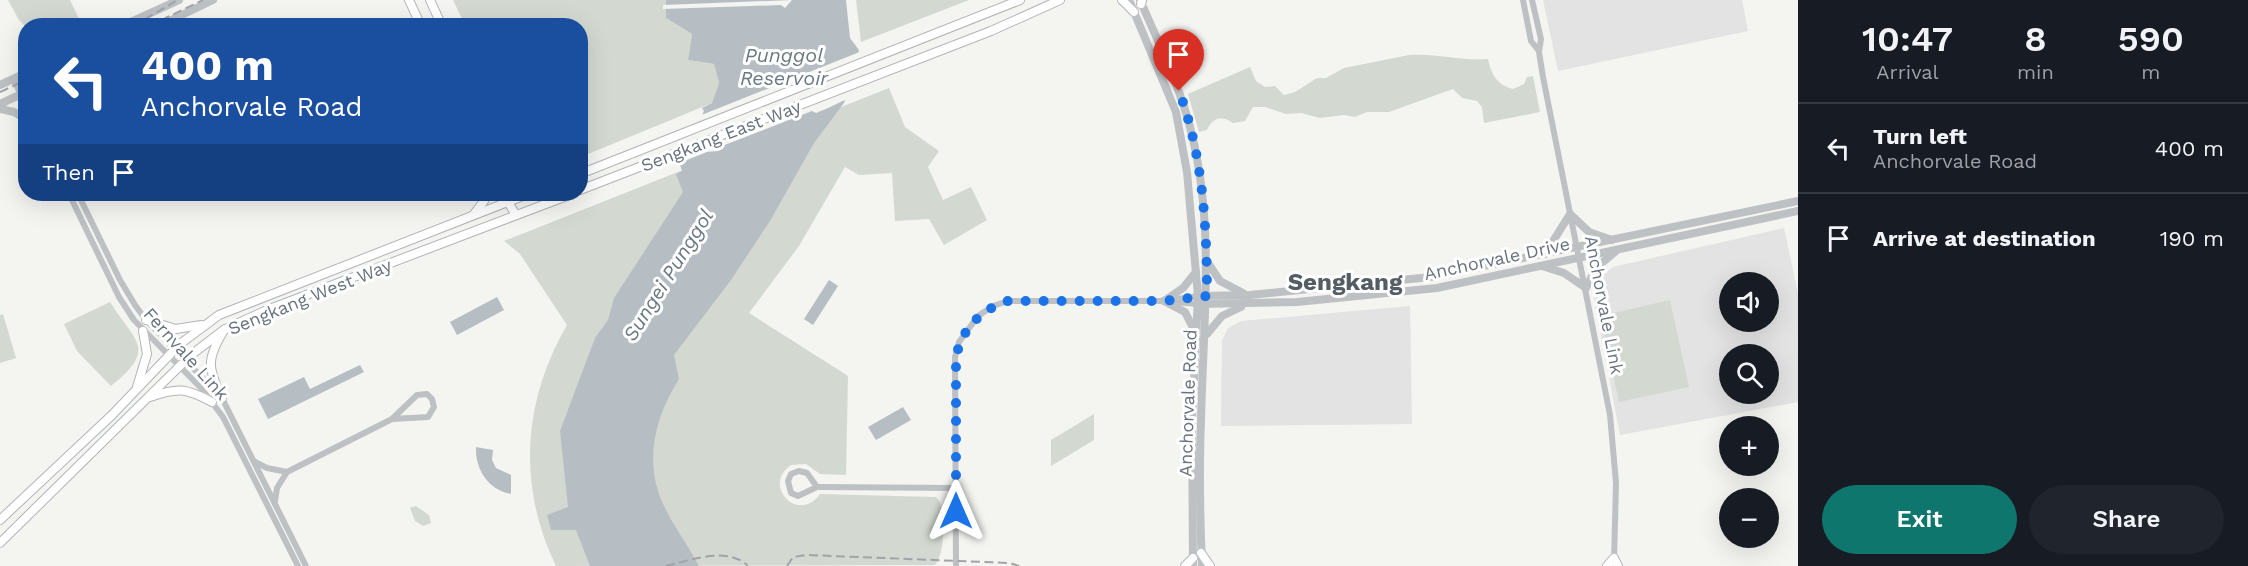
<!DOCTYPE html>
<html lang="en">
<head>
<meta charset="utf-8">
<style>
	body { margin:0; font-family:"Work Sans",sans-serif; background:#20242c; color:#f1f3f6; height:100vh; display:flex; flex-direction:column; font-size:22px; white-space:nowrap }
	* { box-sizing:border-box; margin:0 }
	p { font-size:20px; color:#9ea1a6 }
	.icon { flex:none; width:33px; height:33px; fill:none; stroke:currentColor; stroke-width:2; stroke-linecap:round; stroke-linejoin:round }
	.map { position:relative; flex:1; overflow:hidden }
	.drawer { display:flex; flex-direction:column; background:#171b24; width:450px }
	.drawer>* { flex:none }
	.hud { position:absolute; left:18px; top:18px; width:570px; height:183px; border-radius:24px; box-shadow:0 6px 24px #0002; background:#1a4fa0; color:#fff; overflow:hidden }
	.buttons { position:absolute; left:1719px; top:272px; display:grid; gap:12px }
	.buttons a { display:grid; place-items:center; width:60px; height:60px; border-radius:50%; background:#171b24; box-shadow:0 6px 24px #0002; font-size:30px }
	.pin { position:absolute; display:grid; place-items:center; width:51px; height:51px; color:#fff; margin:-62px -26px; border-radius:50% 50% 50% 0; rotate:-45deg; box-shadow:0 0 6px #0007 }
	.pin .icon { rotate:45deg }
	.me { position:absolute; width:66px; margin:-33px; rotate:0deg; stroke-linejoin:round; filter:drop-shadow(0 0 4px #0008) }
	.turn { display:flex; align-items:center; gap:21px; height:126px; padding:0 24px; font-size:27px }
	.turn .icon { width:78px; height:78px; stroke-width:2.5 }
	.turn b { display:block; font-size:42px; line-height:51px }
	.then { display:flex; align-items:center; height:57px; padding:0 24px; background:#0003; gap:12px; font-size:22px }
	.eta { display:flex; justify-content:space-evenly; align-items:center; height:102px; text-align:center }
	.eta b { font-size:36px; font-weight:600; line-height:42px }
	.cta { display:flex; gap:12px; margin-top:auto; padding:12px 24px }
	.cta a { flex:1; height:69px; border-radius:36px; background:#0f766e; color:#fff; font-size:24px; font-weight:600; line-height:69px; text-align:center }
	.cta a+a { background:#20242c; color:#f1f3f6 }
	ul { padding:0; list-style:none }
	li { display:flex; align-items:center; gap:18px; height:90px; padding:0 24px; border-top:2px solid #363941 }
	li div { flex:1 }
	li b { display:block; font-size:22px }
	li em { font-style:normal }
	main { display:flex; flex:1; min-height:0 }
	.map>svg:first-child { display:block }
</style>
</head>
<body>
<main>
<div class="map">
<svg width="1798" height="566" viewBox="0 0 1798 566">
	<rect width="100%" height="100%" fill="#f4f4f1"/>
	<g fill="#e2e3e2" fill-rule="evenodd">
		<path d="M1543,0H1742L1748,31L1558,71Z"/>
		<path d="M1784,228L1798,293V402L1620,435L1594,300L1596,285L1604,274L1613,267ZM1730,282H1768V321H1730ZM1730,354H1768V393H1730Z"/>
		<path d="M1410,306L1412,424L1221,426L1222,341L1228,328L1241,321Z"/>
	</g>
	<g fill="#d3d9d1">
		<path d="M8,0H70L82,25L25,26L19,20Z"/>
		<path d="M453,0H666V18L692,34L688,60L714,64L719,83L712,103L581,157L580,26L465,25Z"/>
		<path d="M856,0H969L861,42Z"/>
		<path d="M1409,55C1436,53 1461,61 1488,59C1491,74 1497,85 1513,89L1524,84L1527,77L1533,76L1540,112L1484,123L1482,107L1477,101L1462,98L1453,89L1389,112H1367L1355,117L1344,115L1320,118L1301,113L1286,114L1265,107H1253L1245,121L1233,123C1222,115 1213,117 1207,130L1199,132L1188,94L1250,67L1256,81L1265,87L1275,86L1284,95L1295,92L1317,78H1326L1344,68Z"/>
		<path d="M889,88L905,127L939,151L928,167L943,200L971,187L987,220L944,245L929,219L895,221L892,173L859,175L845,167L799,246L749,313L848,376L846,475L820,474L806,464L791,465C761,486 799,524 820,494L936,497C947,506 945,555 935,565L556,566C517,486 523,401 567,325L520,254L504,241Z"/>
		<path d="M1670,300L1689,387L1619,402L1600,316Z"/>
		<path d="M110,302C137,344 157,349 111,386L77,351L64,324Z"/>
		<path d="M3,314L16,358L0,363V315Z"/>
		<path d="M1094,414V440L1051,466V440Z"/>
		<path d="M416,506L429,515L431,523L423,526L415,521L410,508Z"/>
	</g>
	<g fill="#b6bec3">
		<path d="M666,0H846L850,38L859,50L844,103L814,143L770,221L731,280L674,355L679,379C655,417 643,462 664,506C674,527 688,545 699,566H590L576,530H551L547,515L568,507L560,431L595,338L608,320L614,298L683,192L676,174L682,171L680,165L704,111L702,108L712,103L719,83L714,64L688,60L692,34L666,18Z"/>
		<path d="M829,280L838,286L813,325L804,319Z"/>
		<path d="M497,297L504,310L457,335L450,322Z"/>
		<path d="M360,365L364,372L268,419L258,399L304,377L310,389Z"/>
		<path d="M903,407L911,420L876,440L868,427Z"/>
		<path d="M476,447L493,450L492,460L496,468L511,475V494C488,490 475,469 476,447Z"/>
	</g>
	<g fill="#f4f4f1">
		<path d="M792,0L785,8L781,5L663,9V5Z"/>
		<path d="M862,51L849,98L828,108L816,113L812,111L722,146L718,151L707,152L677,164L699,116Z"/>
	</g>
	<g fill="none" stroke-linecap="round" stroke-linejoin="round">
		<g stroke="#b1b5b9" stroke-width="10">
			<g id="secondary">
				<path d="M409,0L421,26"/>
				<path d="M430,0L442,26"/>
				<path d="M1122,0L1134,12"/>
				<path d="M1141,4L1142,0"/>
				<path d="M580,174L1020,0"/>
				<path d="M580,190L991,31L1060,0"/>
				<path d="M503,194L516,215"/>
				<path d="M474,214L484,201L485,194"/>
				<path d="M146,320L176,329L201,325"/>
				<path d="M137,387L147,354L143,331"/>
				<path d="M150,397C178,387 186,388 212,402"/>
				<path d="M222,398C208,368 206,360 223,332"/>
				<path d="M0,520L112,415L180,344L219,315L528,194"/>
				<path d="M0,543L191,355L225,329L267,310L572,194"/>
				<path d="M1201,553L1210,566"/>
				<path d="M1185,566L1193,558"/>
				<path d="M1607,566L1614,558L1618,566"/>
			</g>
		</g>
		<g stroke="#bec1c4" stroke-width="6">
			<path d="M1523,0L1531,41L1539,51"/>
			<path d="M1532,0L1541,39L1539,52L1543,77L1610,415L1616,483L1614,561"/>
			<path d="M13,79L26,104"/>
			<path d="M69,194L119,297L134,320L201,388L223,417L298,566"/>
			<path d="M78,194L120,280L135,305L146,320L222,398L306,566"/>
			<path d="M1171,300L1198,296"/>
			<path d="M255,462L267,468L287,472"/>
			<path d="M799,471L807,473L817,487L798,496L791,493L788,481L791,474Z"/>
			<path d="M817,487L956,488"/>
			<path d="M275,501L277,488L287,472L392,419L417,395L427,394L432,399L434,407L428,417L392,419"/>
			<path d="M956,566L955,357L959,342L978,316L993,306L1008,301H1164L1198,304"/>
		</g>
		<g stroke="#bec1c4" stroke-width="8">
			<path d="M1129,0L1176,112L1187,172L1198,296L1192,420L1193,566"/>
			<path d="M1140,0C1159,44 1181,88 1192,135C1215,229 1203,325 1201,421C1199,469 1200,518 1202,566"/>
			<path d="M122,26L179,0"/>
			<path d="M159,26L213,0"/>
			<path d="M0,85L26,73"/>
			<path d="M0,104L26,92"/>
			<path d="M0,109L14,112L26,119"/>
			<path d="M1545,254L1570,214L1589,232L1612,240"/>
			<path d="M1208,263L1220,281L1243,293"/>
			<path d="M1542,266L1564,273L1586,288L1596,268L1616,251"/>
			<path d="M1198,296L1250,295L1431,277L1798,201"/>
			<path d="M1164,301L1185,312L1194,330"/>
			<path d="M1164,301L1183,288L1196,272"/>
			<path d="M1198,304L1297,302L1437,288L1798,211"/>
			<path d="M1207,334L1222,316L1241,307"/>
		</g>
		<use href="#secondary" stroke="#fff" stroke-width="8"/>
		<g stroke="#a0a4a9" stroke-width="2" stroke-dasharray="9 4.5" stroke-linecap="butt">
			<path d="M133,26L178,0"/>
			<path d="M149,26L203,0"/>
			<path d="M0,92L26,80"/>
			<path d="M666,566C691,560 728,546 748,566"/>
			<path d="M787,566L793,557L807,555L1010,563L1019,566"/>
		</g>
	</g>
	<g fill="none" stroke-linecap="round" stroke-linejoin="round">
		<path stroke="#1a73e8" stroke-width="10" stroke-dasharray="0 18" d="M956,511V357C962,329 980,310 1008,301H1164L1207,296C1207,228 1203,155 1179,91"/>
	</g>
	<g text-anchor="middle" stroke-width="6" stroke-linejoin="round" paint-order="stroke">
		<g font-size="18" fill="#67727e" stroke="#fff">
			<text transform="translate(721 136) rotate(-21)" y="6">Sengkang East Way</text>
			<text transform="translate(1497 259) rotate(-12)" y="6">Anchorvale Drive</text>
			<text transform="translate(310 297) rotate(-22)" y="6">Sengkang West Way</text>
			<text transform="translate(1604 305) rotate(79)" y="6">Anchorvale Link</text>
			<text transform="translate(186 354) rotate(48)" y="6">Fernvale Link</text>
			<text transform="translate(1188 403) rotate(-88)" y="6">Anchorvale Road</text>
		</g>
		<g font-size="20" font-style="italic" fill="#697982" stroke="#fff">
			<text x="784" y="62">Punggol<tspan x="784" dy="23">Reservoir</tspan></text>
			<text transform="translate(668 275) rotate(-58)" y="7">Sungei Punggol</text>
		</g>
		<g font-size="24" font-weight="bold" fill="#545c64" stroke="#fff">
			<text x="1345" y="290">Sengkang</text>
		</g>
	</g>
</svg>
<div class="buttons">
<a><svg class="icon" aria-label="sound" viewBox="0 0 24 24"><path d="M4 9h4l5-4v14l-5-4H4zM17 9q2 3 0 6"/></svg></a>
<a><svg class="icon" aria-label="search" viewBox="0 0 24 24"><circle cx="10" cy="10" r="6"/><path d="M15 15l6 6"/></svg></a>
<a>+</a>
<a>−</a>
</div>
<div class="pin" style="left:1179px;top:91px;background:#d93025"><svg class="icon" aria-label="arrive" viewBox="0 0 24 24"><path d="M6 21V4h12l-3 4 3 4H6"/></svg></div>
<svg class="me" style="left:956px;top:511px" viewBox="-20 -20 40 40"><path d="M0-17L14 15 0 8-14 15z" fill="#1a73e8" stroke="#fff" stroke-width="4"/></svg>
<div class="hud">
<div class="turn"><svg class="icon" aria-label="left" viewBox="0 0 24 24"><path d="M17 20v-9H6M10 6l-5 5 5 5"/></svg><div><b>400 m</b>Anchorvale Road</div></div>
<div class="then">Then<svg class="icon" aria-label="arrive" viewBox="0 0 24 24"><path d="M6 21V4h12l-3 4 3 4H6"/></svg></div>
</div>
</div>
<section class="drawer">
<div class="eta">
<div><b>10:47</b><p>Arrival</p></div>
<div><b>8</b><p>min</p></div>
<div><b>590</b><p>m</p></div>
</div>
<ul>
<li><svg class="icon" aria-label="left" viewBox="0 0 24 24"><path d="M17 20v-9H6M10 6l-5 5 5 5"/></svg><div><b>Turn left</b><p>Anchorvale Road</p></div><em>400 m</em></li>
<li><svg class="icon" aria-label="arrive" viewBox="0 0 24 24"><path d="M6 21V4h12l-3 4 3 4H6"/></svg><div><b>Arrive at destination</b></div><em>190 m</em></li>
</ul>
<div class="cta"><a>Exit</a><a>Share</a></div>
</section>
</main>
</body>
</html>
